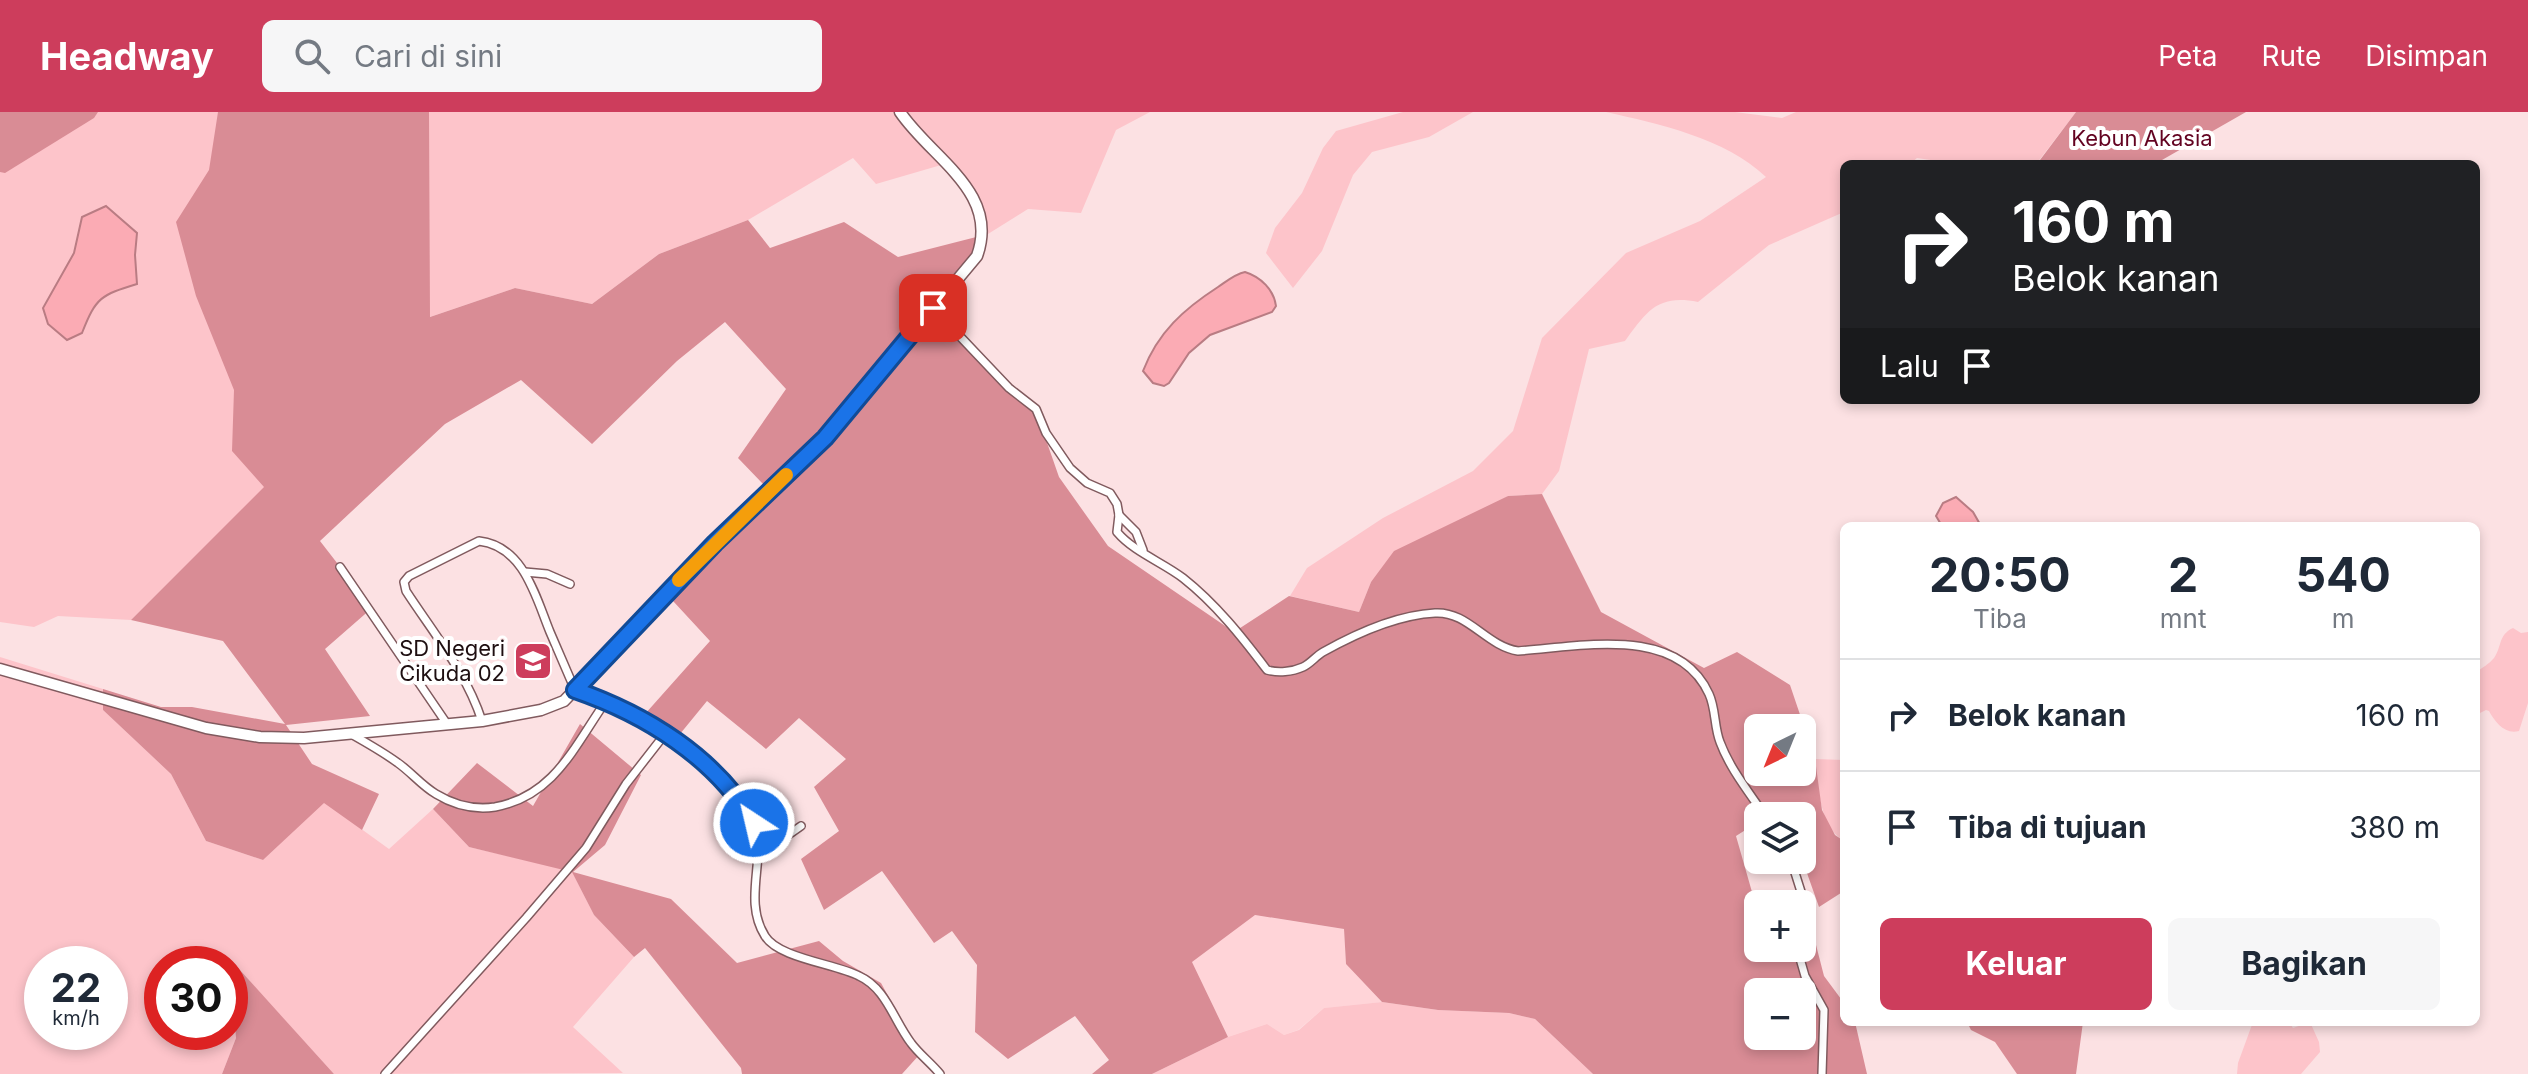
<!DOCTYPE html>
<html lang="id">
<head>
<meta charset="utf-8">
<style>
	body { margin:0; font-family:Inter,sans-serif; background:#f6f6f7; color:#1f2937; height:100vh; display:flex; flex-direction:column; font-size:30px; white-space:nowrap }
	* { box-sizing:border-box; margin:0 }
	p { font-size:26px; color:#747a83 }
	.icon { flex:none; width:44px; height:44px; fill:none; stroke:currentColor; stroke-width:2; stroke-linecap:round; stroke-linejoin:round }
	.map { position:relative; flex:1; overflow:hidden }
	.sheet { position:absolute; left:1840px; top:410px; width:640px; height:504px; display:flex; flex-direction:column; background:#fff; border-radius:12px; box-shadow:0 4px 12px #0003 }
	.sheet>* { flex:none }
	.top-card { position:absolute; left:1840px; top:48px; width:640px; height:244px; border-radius:12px; box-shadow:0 4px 12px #0003; background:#202124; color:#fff; overflow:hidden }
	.needle { width:52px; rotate:223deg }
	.controls { position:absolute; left:1744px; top:602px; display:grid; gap:16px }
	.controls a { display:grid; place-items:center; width:72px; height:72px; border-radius:12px; background:#fff; box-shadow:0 4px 12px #0003; font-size:40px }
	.speed { position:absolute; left:24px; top:834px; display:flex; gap:16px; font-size:40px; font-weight:700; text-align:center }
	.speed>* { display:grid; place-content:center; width:104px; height:104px; border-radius:50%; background:#fff; box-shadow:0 4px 12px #0003; line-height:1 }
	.speed small { font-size:20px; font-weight:400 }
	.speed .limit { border:12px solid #d22; background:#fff; color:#111 }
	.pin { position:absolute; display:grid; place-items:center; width:68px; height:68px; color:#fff; margin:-34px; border-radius:16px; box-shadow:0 4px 12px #0006 }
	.me { position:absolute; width:88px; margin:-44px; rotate:325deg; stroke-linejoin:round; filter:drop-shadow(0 0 6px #0008) }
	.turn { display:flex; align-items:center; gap:28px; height:168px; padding:0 40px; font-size:36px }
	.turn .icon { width:104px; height:104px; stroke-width:2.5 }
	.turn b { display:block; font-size:56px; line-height:68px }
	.then { display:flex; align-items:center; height:76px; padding:0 40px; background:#0003; gap:16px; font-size:30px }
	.eta { display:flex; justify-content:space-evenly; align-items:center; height:136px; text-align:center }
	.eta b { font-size:48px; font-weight:700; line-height:56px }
	.primary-button { display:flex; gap:16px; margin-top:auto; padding:16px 40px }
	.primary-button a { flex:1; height:92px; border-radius:12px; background:#cd3d5c; color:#fff; font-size:32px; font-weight:700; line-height:92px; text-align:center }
	.primary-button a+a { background:#f6f6f7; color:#1f2937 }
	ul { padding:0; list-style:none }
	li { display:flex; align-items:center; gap:24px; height:112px; padding:0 40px; border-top:2px solid #e0e1e3 }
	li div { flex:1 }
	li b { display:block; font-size:30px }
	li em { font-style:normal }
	header { display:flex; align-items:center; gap:48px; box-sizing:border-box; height:112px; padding:0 40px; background:#cd3d5c; color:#fff }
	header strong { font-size:38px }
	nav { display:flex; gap:44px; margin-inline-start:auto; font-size:28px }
	.search { width:560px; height:72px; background:#f6f6f7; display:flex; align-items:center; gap:20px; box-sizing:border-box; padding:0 28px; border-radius:12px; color:#747a83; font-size:30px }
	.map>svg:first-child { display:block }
</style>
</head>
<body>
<header>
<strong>Headway</strong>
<div class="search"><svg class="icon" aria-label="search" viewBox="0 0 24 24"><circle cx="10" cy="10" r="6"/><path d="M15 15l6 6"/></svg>Cari di sini</div>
<nav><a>Peta</a><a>Rute</a><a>Disimpan</a></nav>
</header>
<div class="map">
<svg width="2528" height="962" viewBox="0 0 2528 962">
	<rect width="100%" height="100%" fill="#fce1e3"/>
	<path fill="#ffd4d8" d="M1254,803L1344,817L1346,852L1382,890L1324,896L1298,918L1284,923L1267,912L1228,925L1192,850Z"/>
	<g fill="#fdc4ca" fill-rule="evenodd">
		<path d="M0,0H1150L1116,18L1081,101L1028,97L988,122L975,85L948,51L876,72L853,46L748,108L659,142L592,192L515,176L362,228L263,377L131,508L58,504L34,515L0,510ZM137,121L135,143L137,172C101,183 96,185 82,221L43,196L74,141Z"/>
		<path d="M1403,0H1473L1429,25L1372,40L1353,63L1322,139L1293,176L1266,141L1275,116L1302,81L1323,36L1336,19Z"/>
		<path d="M1606,0H1735L1782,6L1796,0H2076L2037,51L1958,52L1917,46L1910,52H1844V100L1769,133L1698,190C1658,182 1647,199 1625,229L1589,237L1559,359L1542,382L1508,384L1371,470L1359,500L1290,484L1307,456L1383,406L1473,359L1513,319L1542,226L1626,141L1700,109L1766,65C1725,26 1659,12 1606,0Z"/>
		<path d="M2513,516L2521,521L2528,520V591L2519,619C2505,623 2495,610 2489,599L2486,598L2476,603V560C2482,556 2489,552 2494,546C2502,535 2498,523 2513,516Z"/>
		<path d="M0,545L103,577V598L171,662L206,729L263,748L324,690L389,737L433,697L469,735L572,759L594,803L634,845L573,915L623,961L334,962L230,848V852H162V920H230V853L236,926L222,962H0ZM42,852H110V920H42Z"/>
		<path d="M1815,647L1844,648V729C1818,713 1819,674 1815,647Z"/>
		<path d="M1382,890L1438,898L1509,901L1535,907L1593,962H1152L1228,925L1267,912L1284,923L1299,918L1324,896Z"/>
		<path d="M2253,910H2289L2293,916L2310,910L2319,930L2320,940L2301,962H2237L2238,951Z"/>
	</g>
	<g fill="#d98c95" fill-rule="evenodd">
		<path d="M0,0H98L94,6L5,61L0,60Z"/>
		<path d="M218,0H429L430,205L515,176L592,192L659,142L748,108L770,136L844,110L898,145L988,122L974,150L930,200L1037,302L1059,365L1108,434L1234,520L1289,484L1359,500L1371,470L1394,439L1508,384L1542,382L1601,500L1704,556L1737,540L1790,573L1815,647L1822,698L1835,723L1844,729V779L1819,795L1802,747V704H1758V710L1736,724L1758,801V836H1802V818L1816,833L1824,864L1844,891V910H1855L1867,962H1593L1535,907L1509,901L1438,898L1382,890L1346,852L1344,817L1255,803L1192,850L1228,925L1152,962H1092L1109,948L1075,904L1008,947L975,920L977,853L952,819L934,831L882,759L824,798L801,747L839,719L814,675L846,647L799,606L766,637L707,589L680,622L645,602L710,529L661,476L763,372L738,346L786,277L725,210L677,249L592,332L521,268L445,312L320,429L372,496L325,537L370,604L286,613L312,652L379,682L362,718L324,691L263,748L206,729L171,662L103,598V577L161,595H192L285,612L223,529L131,508L264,375L232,339L234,278L196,184L176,110L209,58ZM1758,616H1802V660H1758ZM1758,880H1802V924H1758Z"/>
		<path d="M2076,0H2246L2155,52H2037Z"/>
		<path d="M580,612L641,663L605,733L573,760L671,787L737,851L819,829L843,849L881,871L920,942L902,962H742L741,956L645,836L634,845L594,803L572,760L469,735L433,697L477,651L533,694Z"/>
		<path d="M229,846L334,962H222L236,926Z"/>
		<path d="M1967,910H2083L2076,962H2017L1995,930L1971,918Z"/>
	</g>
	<g fill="#fbabb4" stroke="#b97c83" stroke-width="2">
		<path d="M106,94L137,121L135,143L137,172C101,183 96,185 82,221L67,228L48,212L43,196L74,141L82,105Z"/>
		<path d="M1245,160C1261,165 1274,178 1276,194L1272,200L1210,223L1189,241L1169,271L1164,274L1153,271L1143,259C1158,220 1184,197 1218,175C1227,169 1235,162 1245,160Z"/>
		<path d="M1956,385L1973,400L1981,414H1942L1936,404L1943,391Z"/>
	</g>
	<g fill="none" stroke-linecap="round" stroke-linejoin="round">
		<g stroke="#805a5e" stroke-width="10">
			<g id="street">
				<path d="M933,196L1009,276L1036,297L1046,321L1070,356L1087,371L1110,381L1117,392L1119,403L1117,420C1134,440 1162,450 1183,466C1216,492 1242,525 1267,558C1278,561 1292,560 1303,555C1310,552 1316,544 1323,540C1357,521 1396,503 1435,501C1468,499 1486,534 1518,539C1579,535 1677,512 1709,582C1716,597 1714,615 1720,630C1730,657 1749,680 1765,704"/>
				<path d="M1119,403L1136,420L1143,438"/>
				<path d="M340,455L447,612"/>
				<path d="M525,460L547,462L570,472"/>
				<path d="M482,609C466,560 434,522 406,479L404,470L409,464L479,429C524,434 536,486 550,520C558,539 567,559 575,578C628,596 754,665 758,728C760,760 746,794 765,824C778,846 836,852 859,864C886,876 894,909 911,931C919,942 931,951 940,962"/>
				<path d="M351,622C367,631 383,640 398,651C411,660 422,674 436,682C454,693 474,698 495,695C554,684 574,635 606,589"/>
				<path d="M757,745L801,714"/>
				<path d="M1791,748L1803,786L1802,792"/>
				<path d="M1797,836L1805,864L1824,898L1822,962"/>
				<path d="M385,962L526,806L586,736L626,672L665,622"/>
			</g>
		</g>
		<g stroke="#805a5e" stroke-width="13">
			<path id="secondary" d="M0,557L206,616L260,625L304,626L482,609L541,598L564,589L715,431L825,326L977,144C1000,80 932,47 900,0"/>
		</g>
		<use href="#street" stroke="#fff" stroke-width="7"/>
		<use href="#secondary" stroke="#fff" stroke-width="10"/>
	</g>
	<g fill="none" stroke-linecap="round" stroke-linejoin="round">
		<g stroke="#114b97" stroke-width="20">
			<path id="route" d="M754,711C715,645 645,602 575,578L715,431L825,326L933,196"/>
		</g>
		<use href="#route" stroke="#1a73e8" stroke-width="14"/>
		<path stroke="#f59e0b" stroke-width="14" d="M679,468L786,363"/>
	</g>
	<defs>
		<g id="school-square" transform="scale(2)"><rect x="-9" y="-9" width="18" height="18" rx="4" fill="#cd3d5c" stroke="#fff"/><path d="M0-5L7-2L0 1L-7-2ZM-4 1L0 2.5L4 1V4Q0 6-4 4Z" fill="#fff"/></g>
	</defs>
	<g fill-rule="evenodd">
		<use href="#school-square" x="533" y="549"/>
	</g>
	<g text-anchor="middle" stroke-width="8" stroke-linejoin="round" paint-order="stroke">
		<g font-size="22" fill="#630321" stroke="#fff">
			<text x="2142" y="34">Kebun Akasia</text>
		</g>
		<g font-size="22" fill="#1e0f11" stroke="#fff" text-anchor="end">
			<text x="505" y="544">SD Negeri<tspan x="505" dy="25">Cikuda 02</tspan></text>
		</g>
	</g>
</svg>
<div class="controls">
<a><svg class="needle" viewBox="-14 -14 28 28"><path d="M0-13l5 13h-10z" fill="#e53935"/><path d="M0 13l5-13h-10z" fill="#747a83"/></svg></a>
<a><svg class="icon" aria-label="layers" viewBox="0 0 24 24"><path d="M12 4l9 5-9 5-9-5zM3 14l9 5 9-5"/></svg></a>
<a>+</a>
<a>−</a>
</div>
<div class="speed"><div>22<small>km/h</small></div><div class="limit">30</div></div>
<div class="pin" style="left:933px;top:196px;background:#d93025"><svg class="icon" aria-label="arrive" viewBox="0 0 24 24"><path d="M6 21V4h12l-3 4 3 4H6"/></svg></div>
<svg class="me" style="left:754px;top:711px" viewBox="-20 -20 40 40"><circle r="17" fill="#1a73e8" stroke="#fff" stroke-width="3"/><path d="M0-11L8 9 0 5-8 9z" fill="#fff"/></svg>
<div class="top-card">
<div class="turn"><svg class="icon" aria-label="right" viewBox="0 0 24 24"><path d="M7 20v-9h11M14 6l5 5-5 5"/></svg><div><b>160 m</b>Belok kanan</div></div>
<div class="then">Lalu<svg class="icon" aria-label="arrive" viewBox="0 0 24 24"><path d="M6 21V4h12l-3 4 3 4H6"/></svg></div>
</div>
<section class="sheet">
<div class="eta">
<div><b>20:50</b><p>Tiba</p></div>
<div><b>2</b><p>mnt</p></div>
<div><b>540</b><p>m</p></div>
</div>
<ul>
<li><svg class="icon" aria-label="right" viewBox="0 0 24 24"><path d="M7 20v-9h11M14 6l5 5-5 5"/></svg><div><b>Belok kanan</b></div><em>160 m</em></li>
<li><svg class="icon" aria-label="arrive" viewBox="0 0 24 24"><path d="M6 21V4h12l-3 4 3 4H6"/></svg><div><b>Tiba di tujuan</b></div><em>380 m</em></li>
</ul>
<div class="primary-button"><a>Keluar</a><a>Bagikan</a></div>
</section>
</div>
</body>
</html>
